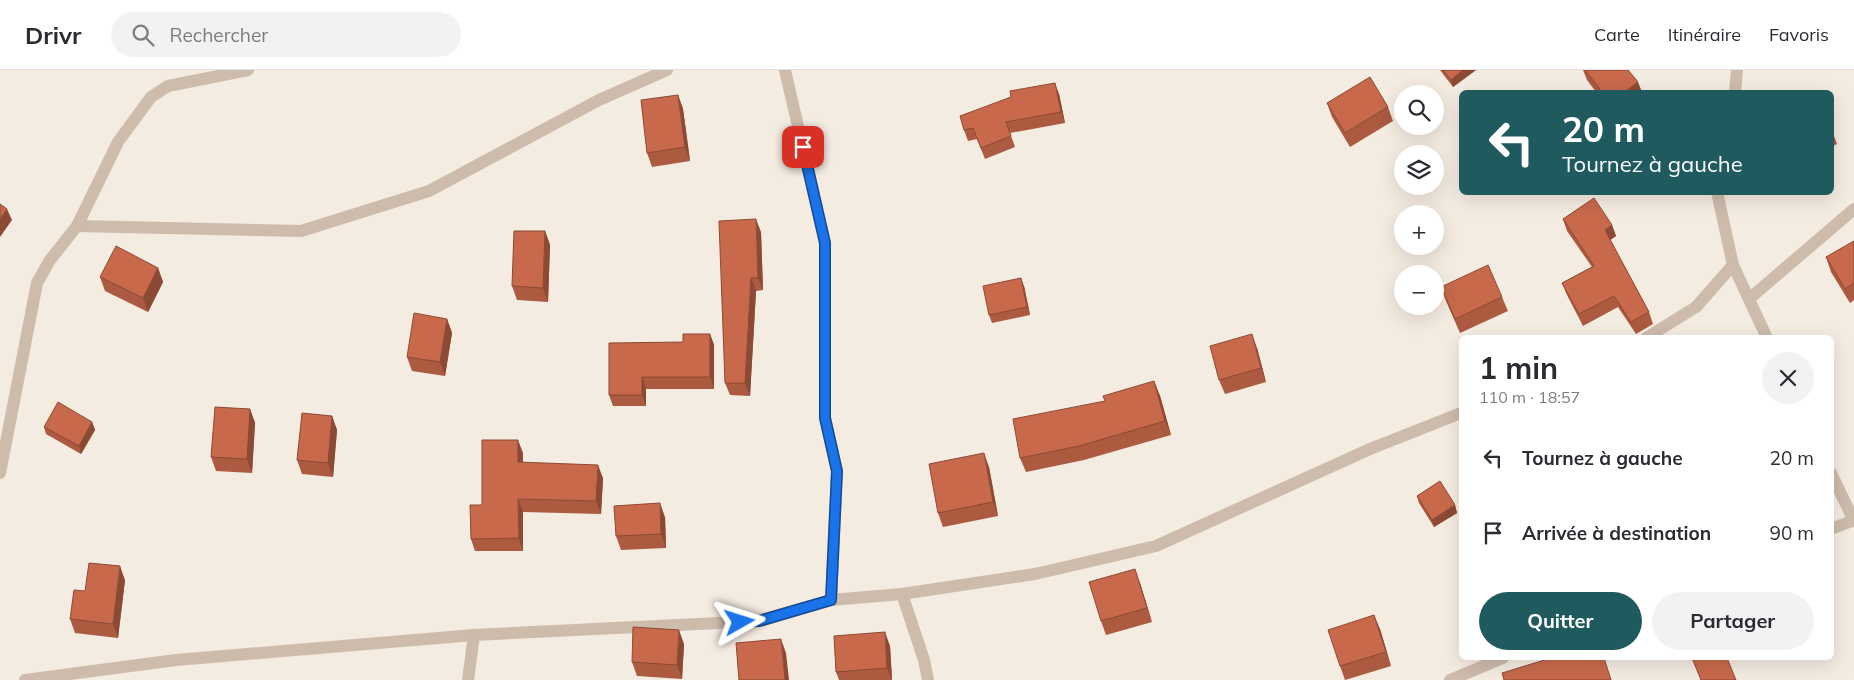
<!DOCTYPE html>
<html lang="fr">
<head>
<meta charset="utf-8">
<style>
	body { margin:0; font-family:Mulish,sans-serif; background:#f2f2f3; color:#2b2b33; height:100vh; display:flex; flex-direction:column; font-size:19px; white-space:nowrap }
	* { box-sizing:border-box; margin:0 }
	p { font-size:16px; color:#7c7c81 }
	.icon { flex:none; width:28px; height:28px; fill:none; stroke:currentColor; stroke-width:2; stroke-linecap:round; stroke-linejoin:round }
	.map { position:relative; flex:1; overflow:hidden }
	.drawer { position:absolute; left:1459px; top:265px; width:375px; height:325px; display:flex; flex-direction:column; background:#fff; border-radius:8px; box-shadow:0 5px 20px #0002 }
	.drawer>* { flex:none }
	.top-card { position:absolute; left:1459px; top:20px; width:375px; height:105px; border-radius:8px; box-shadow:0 5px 20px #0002; background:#1f5a5e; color:#fff; overflow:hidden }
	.fabs { position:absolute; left:1394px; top:15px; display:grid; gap:10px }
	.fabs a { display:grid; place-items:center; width:50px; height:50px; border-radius:50%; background:#fff; box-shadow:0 5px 20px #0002; font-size:25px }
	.pin { position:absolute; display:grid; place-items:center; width:42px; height:42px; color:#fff; margin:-21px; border-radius:10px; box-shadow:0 2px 8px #0006 }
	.me { position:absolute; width:55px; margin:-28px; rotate:84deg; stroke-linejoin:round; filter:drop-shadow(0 0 4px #0008) }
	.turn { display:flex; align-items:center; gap:18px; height:105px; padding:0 20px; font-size:22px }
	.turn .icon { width:65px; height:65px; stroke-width:2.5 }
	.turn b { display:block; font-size:35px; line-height:42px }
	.round { display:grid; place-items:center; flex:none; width:52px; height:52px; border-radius:26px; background:#f2f2f3 }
	.head { display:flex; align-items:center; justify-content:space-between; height:85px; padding:0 20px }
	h1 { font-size:30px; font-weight:700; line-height:38px }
	.primary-button { display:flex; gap:10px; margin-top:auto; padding:10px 20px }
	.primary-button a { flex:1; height:58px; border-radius:30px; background:#1f5a5e; color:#fff; font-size:20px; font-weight:700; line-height:58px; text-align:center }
	.primary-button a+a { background:#f2f2f3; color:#2b2b33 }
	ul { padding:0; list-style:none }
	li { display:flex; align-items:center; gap:15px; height:75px; padding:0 20px }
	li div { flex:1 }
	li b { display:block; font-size:19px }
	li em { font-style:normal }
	header { display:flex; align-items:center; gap:30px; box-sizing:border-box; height:70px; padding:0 25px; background:#fff; border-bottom:1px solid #e1e1e2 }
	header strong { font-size:24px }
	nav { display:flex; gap:28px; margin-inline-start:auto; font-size:18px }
	.search { width:350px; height:45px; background:#f2f2f3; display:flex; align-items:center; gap:12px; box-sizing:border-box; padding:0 18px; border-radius:28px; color:#7c7c81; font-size:19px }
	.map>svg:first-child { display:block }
</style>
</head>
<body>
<header>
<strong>Drivr</strong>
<div class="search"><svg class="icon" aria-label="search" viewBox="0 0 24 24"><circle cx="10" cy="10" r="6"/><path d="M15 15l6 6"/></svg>Rechercher</div>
<nav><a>Carte</a><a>Itinéraire</a><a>Favoris</a></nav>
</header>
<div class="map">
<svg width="1854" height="610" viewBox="0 0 1854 610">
	<rect width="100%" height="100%" fill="#f4ebe1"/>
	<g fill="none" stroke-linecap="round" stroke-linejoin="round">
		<g stroke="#cdbbac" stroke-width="12">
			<path d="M785,0L825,173V348L837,401L831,530"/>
			<path d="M1735,22L1737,0"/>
			<path d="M1717,122L1733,195L1767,268"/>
			<path d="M77,156L301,161L429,121L599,30L667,0"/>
			<path d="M1749,229L1854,139"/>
			<path d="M1646,268L1696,237L1733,195"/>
			<path d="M0,403L37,213L50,190L77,156L118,72L151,27L168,16L248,0"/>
			<path d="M1831,403L1854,451"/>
			<path d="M1831,459L1854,450"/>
			<path d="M902,524L924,590L928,610"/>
			<path d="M25,610L176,590L474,565L759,551L831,530L902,524L1035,504L1156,476L1370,379L1461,343"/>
			<path d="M468,610L474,565"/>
			<path d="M1450,610L1503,588"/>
		</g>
	</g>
	<g fill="#ac5a40">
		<path d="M1440,0H1476L1453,17Z"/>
		<path d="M1583,0H1628L1642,22H1596L1587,10Z"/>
		<path d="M1059,24L1065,53L1010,63L1015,77L985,89L977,69L968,71L964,60Z"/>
		<path d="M678,25L683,39L690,91L652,97L647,83Z"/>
		<path d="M1327,33L1388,37L1393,51L1350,77L1332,47Z"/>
		<path d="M1831,58L1837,74L1831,77Z"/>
		<path d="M1563,149L1612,155L1616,166L1610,170L1649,242L1653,254L1636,264L1618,237L1583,256L1567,225L1562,213L1592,197L1567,161Z"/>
		<path d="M545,161L550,175L548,232L517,230L512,216Z"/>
		<path d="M761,162L763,220L756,221L750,326L730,325L725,313Z"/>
		<path d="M1854,171V230L1850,233L1831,202L1826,187Z"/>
		<path d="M158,198L163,212L148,242L105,221L100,207Z"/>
		<path d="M1024,216L1030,245L992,253L989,245Z"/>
		<path d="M1441,217L1502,227L1508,241L1460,263L1446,231Z"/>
		<path d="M447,249L452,263L445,306L412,301L407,287Z"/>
		<path d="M710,264L714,275V319H646V336H613L609,325L683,272Z"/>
		<path d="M1257,278L1266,312L1225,324L1219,310Z"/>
		<path d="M1154,311L1160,326L1171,365L1084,390L1026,402L1020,388L1105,331Z"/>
		<path d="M250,339L255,353L252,403L216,401L211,387Z"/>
		<path d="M332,346L337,360L333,407L302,404L297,390Z"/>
		<path d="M92,352L95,360L81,384L46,364L44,357Z"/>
		<path d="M523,383V393L603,408L601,444L523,442V481H475L471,469L482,435Z"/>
		<path d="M989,397L998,446L943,457L938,443Z"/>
		<path d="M1417,426L1455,435L1457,443L1434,457L1419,433Z"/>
		<path d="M665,447L666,478L621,480L616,466Z"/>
		<path d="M125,510L118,568L75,563L70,549L85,521Z"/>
		<path d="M1140,513L1152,552L1106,565L1101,551Z"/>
		<path d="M1380,559L1391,596L1345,610L1340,596Z"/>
		<path d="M684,574L682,609L637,606L632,592Z"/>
		<path d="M890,576L892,610H839L836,602Z"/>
	</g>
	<g fill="#8c4a34">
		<path d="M1463,0H1476L1453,17L1451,10Z"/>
		<path d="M1638,12L1642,22H1625Z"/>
		<path d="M1055,13L1059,24L1065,53L1061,42Z"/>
		<path d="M678,25L683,39L690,91L685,77Z"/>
		<path d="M7,139L12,150L0,167V149Z"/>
		<path d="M756,149L761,162L763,220L758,208Z"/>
		<path d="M1612,155L1616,166L1609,171L1605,160Z"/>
		<path d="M545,161L550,175L548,232L543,218Z"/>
		<path d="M158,198L163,212L148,242L143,228Z"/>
		<path d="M751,208L756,221L750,326L745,313Z"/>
		<path d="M1021,208L1024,216L1030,245L1027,237Z"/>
		<path d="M447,249L452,263L445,306L440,292Z"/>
		<path d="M710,264L714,275V319L710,307Z"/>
		<path d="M1252,264L1257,278L1266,312L1261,298Z"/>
		<path d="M642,307L646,319V336L642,325Z"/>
		<path d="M1154,311L1160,326L1171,365L1165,351Z"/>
		<path d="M250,339L255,353L252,403L247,389Z"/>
		<path d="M332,346L337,360L333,407L328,393Z"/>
		<path d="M92,352L95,360L81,384L79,376Z"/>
		<path d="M518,370L523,383V405L518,392Z"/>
		<path d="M984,383L989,397L998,446L993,432Z"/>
		<path d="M598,395L603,408L601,444L596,431Z"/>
		<path d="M518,429L523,442V481L519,468Z"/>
		<path d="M660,433L665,447L666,478L661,464Z"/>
		<path d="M1455,435L1457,443L1434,457L1432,450Z"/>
		<path d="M120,496L125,510L118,568L113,554Z"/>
		<path d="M1135,499L1140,513L1152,552L1147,538Z"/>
		<path d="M1374,545L1380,559L1391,596L1386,582Z"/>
		<path d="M679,560L684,574L682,609L677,595Z"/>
		<path d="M885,562L890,576L892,610L887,598Z"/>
		<path d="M781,569L786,583L789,610H785Z"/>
	</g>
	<g fill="#c8694b" stroke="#8c4a34">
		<path d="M1443,0H1463L1451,10Z"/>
		<path d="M1585,0H1628L1638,12L1625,22H1602Z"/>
		<path d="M1370,7L1388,37L1345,63L1327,33Z"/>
		<path d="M1055,13L1061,42L1006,52L1011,66L981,78L973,58L964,60L960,46L1011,27L1010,21Z"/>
		<path d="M678,25L685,77L647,83L641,30Z"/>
		<path d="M1594,128L1612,155L1605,160L1649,242L1631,252L1614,226L1579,244L1562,213L1594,196L1563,149Z"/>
		<path d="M0,134L7,139L0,149Z"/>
		<path d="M756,149L758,208H751L745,313H725L719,151Z"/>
		<path d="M514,161H545L543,218L512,216Z"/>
		<path d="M1854,171V213L1845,219L1826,187Z"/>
		<path d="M116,176L158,198L143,228L100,207Z"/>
		<path d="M1488,195L1502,227L1455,249L1441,217Z"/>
		<path d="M1021,208L1027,237L989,245L983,216Z"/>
		<path d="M414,243L447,249L440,292L407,287Z"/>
		<path d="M683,264H710V307H642V325H609V273L683,272Z"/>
		<path d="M1252,264L1261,298L1219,310L1210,276Z"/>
		<path d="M1154,311L1165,351L1079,376L1020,388L1013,349L1105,331L1103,326Z"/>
		<path d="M58,332L92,352L79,376L44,357Z"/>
		<path d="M215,337L250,339L247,389L211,387Z"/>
		<path d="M302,343L332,346L328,393L297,390Z"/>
		<path d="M482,370H518V392L598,395L596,431L518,429L519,468L471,469L470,435H482Z"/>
		<path d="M984,383L993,432L938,443L929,394Z"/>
		<path d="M1440,411L1455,435L1432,450L1417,426Z"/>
		<path d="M660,433L661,464L616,466L614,436Z"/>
		<path d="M89,493L120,496L113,554L70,549L74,520L85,521Z"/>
		<path d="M1135,499L1147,538L1101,551L1089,512Z"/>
		<path d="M1374,545L1386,582L1340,596L1328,560Z"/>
		<path d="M633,557L679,560L677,595L632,592Z"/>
		<path d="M885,562L887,598L836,602L834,566Z"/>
		<path d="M781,569L785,610H739L736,573Z"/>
		<path d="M1551,588H1604L1611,610H1504L1502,603Z"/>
		<path d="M1692,588H1727L1736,610H1701Z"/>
	</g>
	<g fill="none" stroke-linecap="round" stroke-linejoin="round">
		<g stroke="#114b97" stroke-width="12">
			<path id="route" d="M740,552L759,551L831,530L837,401L825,348V173L803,77"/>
		</g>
		<use href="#route" stroke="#1a73e8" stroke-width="9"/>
	</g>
</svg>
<div class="fabs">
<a><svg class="icon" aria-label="search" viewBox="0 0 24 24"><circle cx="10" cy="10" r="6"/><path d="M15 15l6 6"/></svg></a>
<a><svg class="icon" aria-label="layers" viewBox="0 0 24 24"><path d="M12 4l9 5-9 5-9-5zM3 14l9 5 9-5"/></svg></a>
<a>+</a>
<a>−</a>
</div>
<div class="pin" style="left:803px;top:77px;background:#d93025"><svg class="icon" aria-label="arrive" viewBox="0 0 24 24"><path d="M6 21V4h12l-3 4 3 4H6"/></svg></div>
<svg class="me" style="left:740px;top:552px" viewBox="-20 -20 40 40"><path d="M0-17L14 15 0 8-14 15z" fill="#1a73e8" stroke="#fff" stroke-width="4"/></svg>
<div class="top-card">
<div class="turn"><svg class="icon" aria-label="left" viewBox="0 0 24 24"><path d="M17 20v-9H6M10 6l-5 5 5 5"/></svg><div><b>20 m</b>Tournez à gauche</div></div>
</div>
<section class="drawer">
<div class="head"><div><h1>1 min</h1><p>110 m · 18:57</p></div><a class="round"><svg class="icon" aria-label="close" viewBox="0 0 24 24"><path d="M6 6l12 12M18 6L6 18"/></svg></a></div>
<ul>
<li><svg class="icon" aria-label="left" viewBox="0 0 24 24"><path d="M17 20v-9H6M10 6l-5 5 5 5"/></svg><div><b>Tournez à gauche</b></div><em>20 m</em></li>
<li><svg class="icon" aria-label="arrive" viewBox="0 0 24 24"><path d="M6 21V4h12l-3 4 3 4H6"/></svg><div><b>Arrivée à destination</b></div><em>90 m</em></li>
</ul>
<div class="primary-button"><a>Quitter</a><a>Partager</a></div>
</section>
</div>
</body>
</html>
